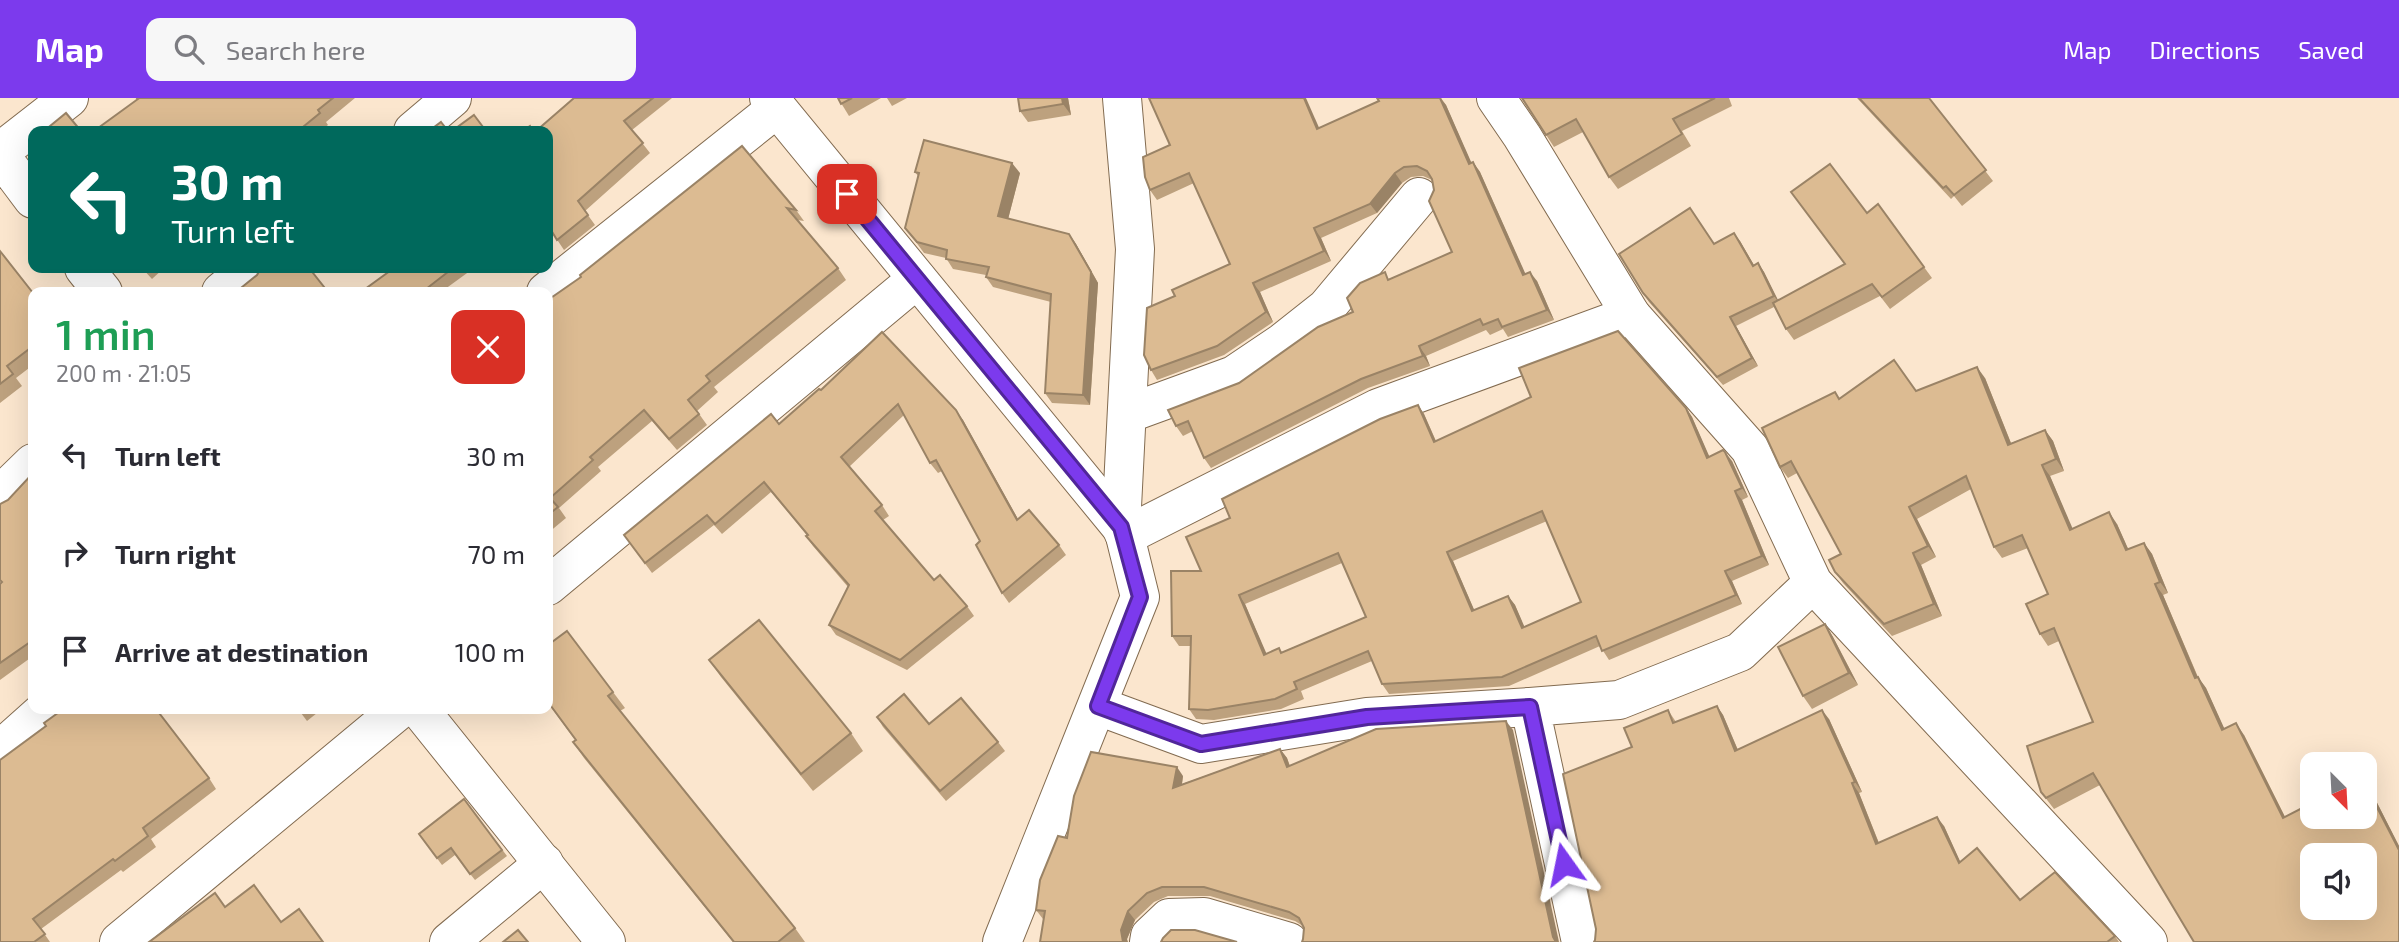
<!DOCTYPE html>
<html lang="en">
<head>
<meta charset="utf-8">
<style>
	body { margin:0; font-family:"Exo 2",sans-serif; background:#f7f7f7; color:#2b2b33; height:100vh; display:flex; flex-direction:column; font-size:26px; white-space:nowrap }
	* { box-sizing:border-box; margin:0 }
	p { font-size:23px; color:#7c7c81 }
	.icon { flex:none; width:38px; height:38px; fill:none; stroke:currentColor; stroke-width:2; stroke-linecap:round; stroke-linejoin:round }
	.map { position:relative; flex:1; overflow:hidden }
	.panel { position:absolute; left:28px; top:189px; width:525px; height:427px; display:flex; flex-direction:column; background:#fff; border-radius:14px; box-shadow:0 7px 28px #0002 }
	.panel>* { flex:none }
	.hud { position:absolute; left:28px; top:28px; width:525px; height:147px; border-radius:14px; box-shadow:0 7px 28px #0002; background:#00695c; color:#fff; overflow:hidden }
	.needle { width:46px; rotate:156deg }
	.controls { position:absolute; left:2300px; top:654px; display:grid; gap:14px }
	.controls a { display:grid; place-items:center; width:77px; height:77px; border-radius:14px; background:#fff; box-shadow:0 7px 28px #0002; font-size:35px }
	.pin { position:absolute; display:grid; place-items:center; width:60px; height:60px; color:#fff; margin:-30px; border-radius:14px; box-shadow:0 4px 10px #0006 }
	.me { position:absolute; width:77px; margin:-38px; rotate:348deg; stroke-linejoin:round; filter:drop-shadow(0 0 5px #0008) }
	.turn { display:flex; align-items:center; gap:24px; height:147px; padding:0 28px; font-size:32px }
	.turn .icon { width:91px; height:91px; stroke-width:2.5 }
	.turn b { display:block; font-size:49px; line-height:60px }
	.round { display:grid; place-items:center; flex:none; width:74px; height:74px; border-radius:14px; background:#f7f7f7 }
	.overview { display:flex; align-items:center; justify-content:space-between; height:119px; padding:0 28px }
	h1 { font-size:42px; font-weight:600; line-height:52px; color:#1e9e55 }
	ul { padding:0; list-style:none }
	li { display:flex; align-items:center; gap:21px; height:98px; padding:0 28px }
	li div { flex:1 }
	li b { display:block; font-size:26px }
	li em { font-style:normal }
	header { display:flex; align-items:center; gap:42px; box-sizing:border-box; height:98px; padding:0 35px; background:#7c3aed; color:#fff }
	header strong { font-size:33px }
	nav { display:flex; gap:38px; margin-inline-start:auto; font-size:24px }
	.search { width:490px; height:63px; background:#f7f7f7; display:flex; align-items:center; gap:18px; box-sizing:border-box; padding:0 24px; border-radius:14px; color:#7c7c81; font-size:26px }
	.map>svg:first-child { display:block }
</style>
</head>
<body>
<header>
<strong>Map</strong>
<div class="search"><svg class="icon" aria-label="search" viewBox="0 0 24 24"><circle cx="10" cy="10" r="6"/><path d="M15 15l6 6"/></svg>Search here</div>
<nav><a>Map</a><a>Directions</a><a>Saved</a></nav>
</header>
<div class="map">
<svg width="2399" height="844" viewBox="0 0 2399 844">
	<rect width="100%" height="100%" fill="#fbe6ce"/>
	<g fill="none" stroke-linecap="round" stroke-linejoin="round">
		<g stroke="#826b50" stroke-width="40">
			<g id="minor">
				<path d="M769,0L1121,429L1125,438L1140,499L1002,844"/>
				<path d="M1496,0L1522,38L1631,217L1750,351L1813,485L2148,844"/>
				<path d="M413,33L452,0"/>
				<path d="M0,54L69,0"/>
				<path d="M0,57L33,101"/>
				<path d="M84,170L103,194"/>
				<path d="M221,194L250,170"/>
				<path d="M546,194L777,10"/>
				<path d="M1127,316L1234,277L1283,244L1326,210L1419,99"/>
				<path d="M0,397L33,365"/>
				<path d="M1121,429L1135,151L1122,0"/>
				<path d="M1125,438L1378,310L1631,217"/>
				<path d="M548,488L917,181"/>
				<path d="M1098,608L1201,646L1367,619L1530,609"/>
				<path d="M419,611L606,844"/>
				<path d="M0,652L46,611"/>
				<path d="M119,844L400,611"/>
				<path d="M449,844L544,765"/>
				<path d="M1149,844L1150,838L1169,820L1204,819L1289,844"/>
				<path d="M1581,844L1530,609L1619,602L1740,554L1813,485"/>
			</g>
		</g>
		<use href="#minor" stroke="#fff" stroke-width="38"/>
	</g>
	<g fill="#bda17e" fill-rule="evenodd">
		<path d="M136,0H355L326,24L328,27L320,33H94L137,2Z"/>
		<path d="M574,0H672L632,32L650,55L585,113L595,127L564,152L554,137L551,139L548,135V33Z"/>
		<path d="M838,0H881L849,18Z"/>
		<path d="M887,0H907L892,8Z"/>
		<path d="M1018,0H1068L1071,17L1028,24L1020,13Z"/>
		<path d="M1441,0L1446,7L1471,65L1473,64L1480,74L1525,176L1537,183L1554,222L1508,239L1503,231L1490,237L1486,232L1426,258L1430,268L1368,290L1211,370L1204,360L1193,333L1183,338L1176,328L1239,285L1353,214L1390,182L1452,154L1434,92L1432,82L1423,78L1411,79L1402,85L1377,115L1321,140L1331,163L1260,194L1273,224L1224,257L1157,282L1151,272L1175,198L1230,166L1194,85L1157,102L1150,92L1170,47L1319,30Z"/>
		<path d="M1522,0H1729L1732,8L1682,33L1691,48L1618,91L1609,79L1583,34L1554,49Z"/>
		<path d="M1857,0H1929L1993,83L1962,108L1954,98L1951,101Z"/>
		<path d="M742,48L796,112L804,123L797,122L838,170L846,182L714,289L718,294L697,313L707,327L677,352L652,323L598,369L601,373L559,410L566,420L548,435V202L581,179Z"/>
		<path d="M915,74L1020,75L1008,121L1069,136L1076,146L1098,185L1090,307L1052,305L1045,295L1051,204L993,189L986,179V177L953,171L946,160L924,155L913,140L905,130L918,78Z"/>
		<path d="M1878,106L1932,180L1890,211L1880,198L1794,242L1786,231L1774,209L1736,228L1758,268L1723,287L1649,204L1643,195L1714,146L1740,143L1754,167L1758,165L1764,174L1778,203L1845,166L1867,115Z"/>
		<path d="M0,153L33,195V267L16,280L22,288L0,305Z"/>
		<path d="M142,170H164L152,181Z"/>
		<path d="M394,170H474L441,194H361Z"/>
		<path d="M882,234L963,322L1018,421L1059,447L1066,457L1009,505L1002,495L980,443L942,373L938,375L930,365L904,317L849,369L882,407L889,418L883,422L934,482L967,508L974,518L907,572L836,537L829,527L848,489L813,448L806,438L807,437L771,394L722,436L714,427L652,475L624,437L779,326L821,292Z"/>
		<path d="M1985,280L2011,345L2045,332L2053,343L2064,373L2050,378L2072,431L2117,426L2128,451L2144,445L2152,456L2168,495L2163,497L2198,579L2206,590L2224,631L2244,637L2285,719L2370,691L2399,748V844L2100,687L2054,711L2041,694L2093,624L2059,543L2048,548L2040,536L2048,496L2028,450L2002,460L1994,449L1971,391L1917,421L1936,459L1921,467L1942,518L1892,538L1843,485L1835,474L1841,456L1797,375L1788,380L1780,369L1839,300L1916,293Z"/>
		<path d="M1418,307L1424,316L1436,343L1686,310L1692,319L1709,359L1732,363L1748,399L1742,402L1769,467L1732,483L1742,506L1609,562L1600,548L1509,588L1389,596L1382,586L1372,563L1301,593L1304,601L1281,611L1214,622L1196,621L1189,611L1191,548H1179L1172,538L1201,473L1230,420ZM1547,423L1581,504L1524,529L1515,507L1508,498L1474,512L1453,463ZM1342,465L1366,519L1282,554L1279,550L1266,556L1245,506Z"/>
		<path d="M33,375V558L0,582V486L2,485Z"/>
		<path d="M1825,526L1833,539L1858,587L1812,611L1803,598Z"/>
		<path d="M548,547L613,594L625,610L620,613L795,830L805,844H733L584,660L573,644L575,642L548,605Z"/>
		<path d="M709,562L851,635L863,653L813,693L721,579Z"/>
		<path d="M1717,608L1723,617L1738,652L1829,621L1862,694L1859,695L1879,745L1944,728L1960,764L2020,802L2115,838L2119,844H1594L1595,842L1632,649L1668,612L1676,624Z"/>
		<path d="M298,611H322L307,623Z"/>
		<path d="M877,619L929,626L998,644L1005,653L946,703L883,629Z"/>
		<path d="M1513,632L1303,841L1304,830L1303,828L1295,823L1210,798H1168L1154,804L1135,822L1127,841L1043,821L1036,812L1067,740L1183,678L1182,686L1280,651L1287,660L1290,668Z"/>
		<path d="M0,662L209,680L216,691L151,741L156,749L123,774L121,772L41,831L50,844H0Z"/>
		<path d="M464,701L507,758L475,782L455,757L442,767L419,736Z"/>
	</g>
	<g fill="#9a8366">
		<path d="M1062,0H1068L1071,17L1063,6Z"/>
		<path d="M1304,0H1306L1324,41L1317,31Z"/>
		<path d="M1440,0L1446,7L1476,75L1469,66Z"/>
		<path d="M1473,64L1480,74L1530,186L1523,177Z"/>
		<path d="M1012,65L1020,75L1006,129L998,118Z"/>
		<path d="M1395,75L1402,85L1377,115L1370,106Z"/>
		<path d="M1314,130L1321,140L1331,163L1324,153Z"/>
		<path d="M1734,135L1740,143L1759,176L1753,168Z"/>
		<path d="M1069,136L1076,146L1098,185L1090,307L1083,297Z"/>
		<path d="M1758,165L1764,174L1780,206L1774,198Z"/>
		<path d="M1530,174L1537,183L1554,222L1547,212Z"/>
		<path d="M1253,185L1260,194L1273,224L1266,214Z"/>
		<path d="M1730,219L1736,228L1758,268L1752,260Z"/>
		<path d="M1419,248L1426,258L1430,268L1423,258Z"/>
		<path d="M1977,269L1985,280L2016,358L2008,347Z"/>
		<path d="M1418,307L1424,316L1440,353L1434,344Z"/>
		<path d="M1686,310L1692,319L1714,369L1707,360Z"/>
		<path d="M956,312L963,322L1024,432L1017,422Z"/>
		<path d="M2045,332L2053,343L2064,373L2056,361Z"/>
		<path d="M1725,354L1732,363L1748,399L1742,390Z"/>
		<path d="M2042,367L2050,378L2078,443L2070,432Z"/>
		<path d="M1735,393L1742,402L1769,467L1762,458Z"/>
		<path d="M1909,409L1917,421L1936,459L1928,448Z"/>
		<path d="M2109,414L2117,426L2134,464L2126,452Z"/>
		<path d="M2144,445L2152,456L2168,495L2160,484Z"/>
		<path d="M1447,454L1453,463L1479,523L1472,513Z"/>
		<path d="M1913,455L1921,467L1942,518L1934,506Z"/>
		<path d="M1725,473L1732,483L1742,506L1736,497Z"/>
		<path d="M2155,486L2163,497L2203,592L2195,580Z"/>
		<path d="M1239,497L1245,506L1271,566L1264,557Z"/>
		<path d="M1508,498L1515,507L1529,539L1522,530Z"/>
		<path d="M1825,526L1833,539L1858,587L1849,575Z"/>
		<path d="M2198,579L2206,590L2230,643L2222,632Z"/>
		<path d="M1717,608L1723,617L1742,662L1735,653Z"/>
		<path d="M1822,612L1829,621L1862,694L1855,684Z"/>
		<path d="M1506,623L1513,632L1559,844H1556L1553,839Z"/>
		<path d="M2236,625L2244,637L2291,731L2283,720Z"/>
		<path d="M1280,651L1287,660L1293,678L1287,669Z"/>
		<path d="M1177,669L1183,678L1180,699L1173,690Z"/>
		<path d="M2364,683L2370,691L2399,748V752Z"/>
		<path d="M1852,685L1859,695L1883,756L1876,746Z"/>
		<path d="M1937,719L1944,728L1965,774L1959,765Z"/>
		<path d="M1128,813L1135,822L1127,841L1128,844H1123L1121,832Z"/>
	</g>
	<g fill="#dcbb92" stroke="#9a8366" stroke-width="2" fill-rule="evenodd">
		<path d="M137,0H333L318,12L320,15L298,33H94L138,1Z"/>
		<path d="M574,0H653L624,23L643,45L578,103L588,117L557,142L548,127V33H536Z"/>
		<path d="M838,0H852L841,6Z"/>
		<path d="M1018,0H1062L1063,6L1020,13Z"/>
		<path d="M1149,0H1304L1317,31L1379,3L1377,0H1440L1469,66L1473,64L1523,177L1530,174L1547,212L1502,229L1498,221L1483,227L1480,221L1419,248L1423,258L1361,281L1204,360L1188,323L1176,328L1168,312L1239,285L1318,229L1353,214L1347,200L1360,185L1385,174L1388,182L1452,154L1429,103L1434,92L1432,81L1427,73L1417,68L1404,69L1395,75L1370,106L1314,130L1324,153L1253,185L1266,214L1217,248L1151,272L1144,257L1147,210L1175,198L1172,192L1230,166L1189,75L1150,92L1145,79L1143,59L1170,47Z"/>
		<path d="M1522,0H1715L1673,21L1682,36L1609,79L1576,21L1546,37Z"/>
		<path d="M1859,0H1929L1986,72L1954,97L1946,88L1943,90Z"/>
		<path d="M66,15L81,33H44Z"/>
		<path d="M474,17L486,33H452Z"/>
		<path d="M441,24L448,33H429Z"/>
		<path d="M530,28L533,33H523Z"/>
		<path d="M924,42L1012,65L998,118L1069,136L1091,174L1083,297L1045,295L1051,196L986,179L989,169L946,161L947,152L917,144L905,130L919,75L915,74Z"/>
		<path d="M742,48L796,112L787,110L838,170L706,278L710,283L688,302L699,316L669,341L644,312L590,359L593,362L550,400L558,409L548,417V202L581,179L580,177Z"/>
		<path d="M1830,66L1867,115L1878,106L1924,169L1882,199L1872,186L1786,231L1773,205L1845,166L1791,94Z"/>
		<path d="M1690,110L1714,146L1734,135L1753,168L1758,165L1774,198L1730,219L1752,260L1717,279L1643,195L1619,156Z"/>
		<path d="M0,153L33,195V248L7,268L13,276L0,286Z"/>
		<path d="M261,170H309L328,194H236L257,177Z"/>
		<path d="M394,170H453L426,191L429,194H361Z"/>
		<path d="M1618,233L1686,310L1707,360L1723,352L1725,354L1742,390L1735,393L1762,458L1725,473L1736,497L1602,553L1596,538L1502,579L1382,586L1368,553L1294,584L1297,591L1275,601L1208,612L1189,611L1191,538H1172L1171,473H1201L1186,439L1230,420L1222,401L1380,321L1418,307L1434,344L1531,299L1519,270ZM1542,413L1581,504L1522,530L1508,498L1472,513L1447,454ZM1338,455L1366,519L1281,555L1279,550L1264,557L1239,497Z"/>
		<path d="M882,234L956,312L1017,422L1029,412L1059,447L1002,495L976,447L980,443L936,362L930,365L898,306L841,359L882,407L875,413L934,482L940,477L967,508L900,562L829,527L849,487L806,438L808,437L764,384L715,426L707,417L645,465L624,437L771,316L779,326L819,291L821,292Z"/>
		<path d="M1894,262L1916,293L1977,269L2008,347L2045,332L2056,361L2042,367L2070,432L2109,414L2126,452L2144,445L2160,484L2155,486L2195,580L2198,579L2222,632L2236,625L2283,720L2312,705V719H2364V684L2399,752V844H2194L2093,675L2046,700L2041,694L2027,648L2093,624L2054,530L2040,536L2026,506L2048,496L2022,437L1994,449L1966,378L1909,409L1928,448L1913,455L1934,506L1884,526L1835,474L1829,462L1841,456L1791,363L1780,369L1762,330L1835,294L1839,301ZM2312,758H2364V810H2312Z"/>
		<path d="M33,375V542L0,565V486L2,484L0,482V406L8,402Z"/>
		<path d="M759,522L851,635L801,676L709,562Z"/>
		<path d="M1825,526L1849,575L1803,598L1778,549Z"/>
		<path d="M567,533L613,594L608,598L795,830L778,844H734L573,644L576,642L548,604V547Z"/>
		<path d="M904,596L929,626L961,600L998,644L940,693L877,619Z"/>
		<path d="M1717,608L1735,653L1822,612L1855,684L1852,685L1876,746L1937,719L1959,765L1977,750L2020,802L2055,774L2115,838L2107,844H1594L1595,842L1596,831L1563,676L1632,649L1624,630L1668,612L1673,625Z"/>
		<path d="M61,611H156L209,680L143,730L148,738L115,763L113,761L33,821L45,836L34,844H0V662L46,628L44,625L62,612Z"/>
		<path d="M1506,623L1553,839L1556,844H1302L1303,841L1304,830L1299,820L1289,814L1204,789H1162L1147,795L1128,813L1121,832L1123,844H1040L1045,813L1036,812L1040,782L1058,738L1067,740L1074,698L1091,654L1177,669L1173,690L1280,651L1287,669L1376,631Z"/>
		<path d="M464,701L502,752L470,776L451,750L437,760L419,736Z"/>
		<path d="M254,787L281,824L299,811L323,844H149L215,795L225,809Z"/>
		<path d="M518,832L528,844H503Z"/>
		<path d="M1171,832H1195L1237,844H1161L1163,840Z"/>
	</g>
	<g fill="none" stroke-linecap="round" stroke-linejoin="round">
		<g stroke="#51269a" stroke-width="18">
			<path id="route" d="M847,96L1121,429L1140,499L1098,608L1201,646L1367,619L1530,609L1564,766"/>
		</g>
		<use href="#route" stroke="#7c3aed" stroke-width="12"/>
	</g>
</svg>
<div class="controls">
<a><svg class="needle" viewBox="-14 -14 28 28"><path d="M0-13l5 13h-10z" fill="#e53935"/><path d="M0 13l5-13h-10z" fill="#7c7c81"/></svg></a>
<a><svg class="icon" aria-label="sound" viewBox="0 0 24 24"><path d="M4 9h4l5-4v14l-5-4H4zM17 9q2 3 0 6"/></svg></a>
</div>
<div class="pin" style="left:847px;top:96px;background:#d93025"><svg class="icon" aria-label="arrive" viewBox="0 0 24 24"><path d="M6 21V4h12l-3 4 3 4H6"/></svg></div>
<svg class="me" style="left:1564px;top:766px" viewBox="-20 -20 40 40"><path d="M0-17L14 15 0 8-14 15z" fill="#7c3aed" stroke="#fff" stroke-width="4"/></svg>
<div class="hud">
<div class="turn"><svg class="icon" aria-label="left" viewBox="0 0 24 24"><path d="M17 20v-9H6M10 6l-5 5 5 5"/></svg><div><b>30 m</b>Turn left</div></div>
</div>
<section class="panel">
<div class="overview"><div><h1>1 min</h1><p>200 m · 21:05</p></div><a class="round" style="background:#d93025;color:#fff"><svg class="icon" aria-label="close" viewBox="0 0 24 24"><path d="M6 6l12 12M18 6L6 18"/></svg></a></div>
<ul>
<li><svg class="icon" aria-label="left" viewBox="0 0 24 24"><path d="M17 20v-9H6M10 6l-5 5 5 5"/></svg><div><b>Turn left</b></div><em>30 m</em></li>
<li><svg class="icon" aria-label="right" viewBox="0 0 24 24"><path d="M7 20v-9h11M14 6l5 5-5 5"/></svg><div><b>Turn right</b></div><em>70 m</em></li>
<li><svg class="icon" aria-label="arrive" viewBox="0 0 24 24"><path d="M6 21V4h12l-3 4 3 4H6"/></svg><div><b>Arrive at destination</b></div><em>100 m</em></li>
</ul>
</section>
</div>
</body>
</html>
